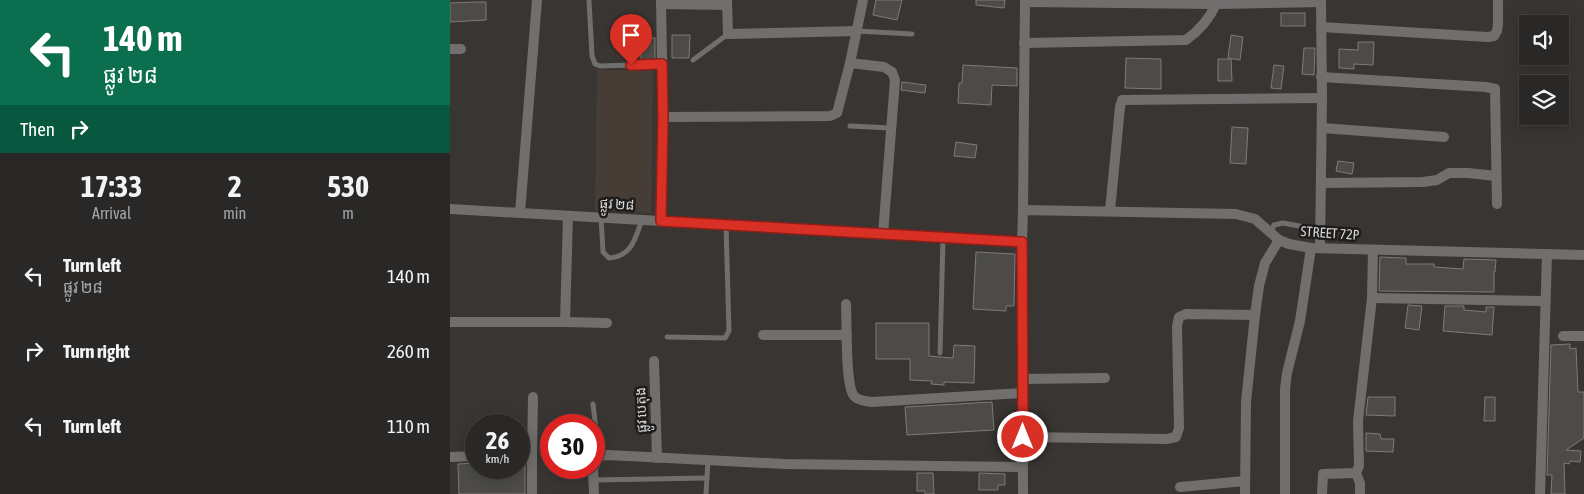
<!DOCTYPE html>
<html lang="en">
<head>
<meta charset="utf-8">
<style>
	body { margin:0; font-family:"Asap Condensed","Noto Sans Khmer",sans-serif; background:#363432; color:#f1f3f6; height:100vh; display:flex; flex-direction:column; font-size:19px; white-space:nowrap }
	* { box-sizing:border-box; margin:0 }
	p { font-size:16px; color:#a5a6a7 }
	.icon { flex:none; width:28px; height:28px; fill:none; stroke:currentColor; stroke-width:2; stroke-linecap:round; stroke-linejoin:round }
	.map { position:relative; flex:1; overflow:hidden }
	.drawer { display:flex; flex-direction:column; background:#2a2826; width:450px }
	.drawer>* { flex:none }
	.banner { background:#0b6e4f; color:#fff; overflow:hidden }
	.buttons { position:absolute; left:1069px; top:15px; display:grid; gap:10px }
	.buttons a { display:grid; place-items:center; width:50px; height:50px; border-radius:0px; background:#2a2826; box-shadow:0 2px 12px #0003,0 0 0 1px #464443; font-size:25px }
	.speed { position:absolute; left:15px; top:414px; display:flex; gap:10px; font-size:25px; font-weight:700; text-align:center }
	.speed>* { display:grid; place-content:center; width:65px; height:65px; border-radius:50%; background:#2a2826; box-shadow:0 2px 12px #0003,0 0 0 1px #464443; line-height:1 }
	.speed small { font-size:12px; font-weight:400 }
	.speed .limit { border:8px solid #d22; background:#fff; color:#111 }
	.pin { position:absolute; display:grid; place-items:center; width:42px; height:42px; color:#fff; margin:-51px -21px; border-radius:50% 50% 50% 0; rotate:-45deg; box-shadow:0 0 5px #0007 }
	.pin .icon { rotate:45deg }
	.me { position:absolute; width:55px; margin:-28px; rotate:0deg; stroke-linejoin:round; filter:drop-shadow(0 0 4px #0008) }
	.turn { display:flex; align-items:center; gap:18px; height:105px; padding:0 20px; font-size:22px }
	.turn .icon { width:65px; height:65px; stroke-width:2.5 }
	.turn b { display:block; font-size:35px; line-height:42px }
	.then { display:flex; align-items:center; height:48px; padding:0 20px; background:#0003; gap:10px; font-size:19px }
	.eta { display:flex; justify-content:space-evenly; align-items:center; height:85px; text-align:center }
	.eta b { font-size:30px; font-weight:700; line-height:35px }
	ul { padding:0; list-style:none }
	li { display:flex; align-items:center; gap:15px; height:75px; padding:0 20px }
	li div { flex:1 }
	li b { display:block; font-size:19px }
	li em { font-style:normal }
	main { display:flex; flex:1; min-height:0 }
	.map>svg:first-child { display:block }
</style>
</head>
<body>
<main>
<section class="drawer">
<div class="banner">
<div class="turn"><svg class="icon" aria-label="left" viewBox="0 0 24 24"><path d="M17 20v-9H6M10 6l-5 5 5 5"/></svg><div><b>140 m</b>ផ្លូវ ២៨</div></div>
<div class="then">Then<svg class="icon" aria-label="right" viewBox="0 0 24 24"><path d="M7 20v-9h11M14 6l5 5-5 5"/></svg></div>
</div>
<div class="eta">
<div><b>17:33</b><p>Arrival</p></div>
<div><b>2</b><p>min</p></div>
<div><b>530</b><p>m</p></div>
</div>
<ul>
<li><svg class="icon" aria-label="left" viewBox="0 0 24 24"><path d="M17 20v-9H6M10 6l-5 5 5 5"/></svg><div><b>Turn left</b><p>ផ្លូវ ២៨</p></div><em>140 m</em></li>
<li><svg class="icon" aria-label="right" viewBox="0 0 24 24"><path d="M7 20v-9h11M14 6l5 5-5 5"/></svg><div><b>Turn right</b></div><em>260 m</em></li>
<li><svg class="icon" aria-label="left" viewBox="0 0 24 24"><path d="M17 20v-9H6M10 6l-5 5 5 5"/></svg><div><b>Turn left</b></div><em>110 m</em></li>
</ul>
</section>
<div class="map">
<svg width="1134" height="494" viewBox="0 0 1134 494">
	<rect width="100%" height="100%" fill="#383532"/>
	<path fill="#463d36" d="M147,70L203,71L201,213L145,210Z"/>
	<g fill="#4c4b47" stroke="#7e7c77">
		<path d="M426,0H452L447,20L423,15Z"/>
		<path d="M526,0H555L554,8L526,5Z"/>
		<path d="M24,2H36V20L0,22V3Z"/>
		<rect x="831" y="13" width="24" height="13"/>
		<path d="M222,35H240L239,58H222Z"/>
		<path d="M781,35L793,37L790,60L778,58Z"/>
		<rect x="191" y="38" width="14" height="22"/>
		<path d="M908,42H924L923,65L904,64V69L889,68V49L908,50Z"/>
		<path d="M854,48H865L864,75L852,74Z"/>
		<path d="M676,58L711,59V89L675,88Z"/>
		<path d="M768,59H781L782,81H768Z"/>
		<path d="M513,65L567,68V86L542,85L541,105L508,103L509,83H512Z"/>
		<path d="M824,65L834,66L831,89L821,88Z"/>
		<path d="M452,82L476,85L475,93L451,90Z"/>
		<path d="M782,127L798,128L796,164L780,163Z"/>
		<path d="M506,142L527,145L525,158L504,156Z"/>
		<path d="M888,161L904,163L902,174L886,171Z"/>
		<path d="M526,252L565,254L564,306H556V311L523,309Z"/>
		<path d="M930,257L956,258V264H984V267L1013,269L1014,259L1046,260L1045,272L1044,271V292L929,291Z"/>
		<path d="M958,305L972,306L969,330L955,328Z"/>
		<path d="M995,306H1014V310L1036,312V307H1044L1042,335L993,331Z"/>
		<path d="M426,323H479V356L503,358L504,345L525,346L524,383L494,382V385L481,384L482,381L460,380V359H426Z"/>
		<path d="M1120,344V349L1126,348L1128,392H1134V438L1116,450L1131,451L1130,462L1120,461L1119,464L1114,463L1115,494H1101L1102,475H1097L1101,345Z"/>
		<path d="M918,397H945V416L916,415Z"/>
		<path d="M1035,397H1045V421H1034Z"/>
		<path d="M542,402L544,430L457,435L455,407Z"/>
		<path d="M916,433L930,434L931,439H944L943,452L916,451Z"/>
		<path d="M69,461H75V494H9L8,464L26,463V468H69Z"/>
		<path d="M467,473H483L484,494H475V491H467Z"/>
		<path d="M529,473L555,474V485H548V490H529Z"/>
	</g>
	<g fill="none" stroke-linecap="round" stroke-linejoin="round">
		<g stroke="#716f6e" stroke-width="5">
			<path d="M139,0L142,56L145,64L150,66L212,64"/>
			<path d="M407,31L462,34"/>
			<path d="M243,60L278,34"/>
			<path d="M400,126L441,128"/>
			<path d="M151,217L153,252L159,258C182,256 185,239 192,220"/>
			<path d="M821,233L824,225L833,223L871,230"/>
			<path d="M217,337L275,338L279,331L276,225"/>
			<path d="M490,353L493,238"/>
			<path d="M143,404L149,456"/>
			<path d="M144,480L257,478"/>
			<path d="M256,494L258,461"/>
		</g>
		<g stroke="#716f6e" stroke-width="10">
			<path d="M277,0L278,34L407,31"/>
			<path d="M575,2L766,4L871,2"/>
			<path d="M211,4L277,5"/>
			<path d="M871,27L1038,37L1044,36L1047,31L1048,23V0"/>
			<path d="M574,43L736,40C750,30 759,20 766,4"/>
			<path d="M0,49H11"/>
			<path d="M400,63L434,67L442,72L445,80L433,234"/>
			<path d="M871,77L1036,87L1045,89L1047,204"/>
			<path d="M213,117L380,116L387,113L400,63L413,0"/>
			<path d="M872,128L994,137"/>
			<path d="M872,183L973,182L987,180L999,173H1018L1046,176"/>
			<path d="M573,210L575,0"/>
			<path d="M660,211L670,107L672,100L872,98"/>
			<path d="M70,213L87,0"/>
			<path d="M211,221L213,117L211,0"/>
			<path d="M572,242L573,494"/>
			<path d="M870,248L872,98L871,0"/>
			<path d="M922,298L1095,301"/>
			<path d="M396,304C397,321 395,386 404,396C408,401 417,401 422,402L572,393"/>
			<path d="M0,322H115L157,323"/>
			<path d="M115,322L118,216"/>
			<path d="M313,335H397"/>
			<path d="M1113,336H1134"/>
			<path d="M204,361L207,458"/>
			<path d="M572,379L655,378"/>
			<path d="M573,437L717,439L726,437L729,428L727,326L729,317L736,314L805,315"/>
			<path d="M69,454H82V494"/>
			<path d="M82,454L83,397"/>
			<path d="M0,457L26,456"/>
			<path d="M730,487L795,481"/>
			<path d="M144,494L143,469L149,456L158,455L335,464L573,467"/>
			<path d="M795,494L796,402L805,315L809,286L815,263L829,240"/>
			<path d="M835,494V389L837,373L850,321L861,248"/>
			<path d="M872,494L873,474L906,473"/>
			<path d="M910,494V483L906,473L909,466L908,421L922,298L923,250"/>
			<path d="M1090,494L1097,254"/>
		</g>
		<path stroke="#716f6e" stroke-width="10" d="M0,209L572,242L573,210L786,214L805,219L829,240L839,244L861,248L1134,255"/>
	</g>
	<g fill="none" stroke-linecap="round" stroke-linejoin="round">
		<g stroke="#8d1f18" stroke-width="12">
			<path id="route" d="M181,65L212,64L213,117L211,221L572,242L573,437"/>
		</g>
		<use href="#route" stroke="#d93025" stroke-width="9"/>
	</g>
	<g text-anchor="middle" stroke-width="5" stroke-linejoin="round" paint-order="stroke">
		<g font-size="14" fill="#d8d6d5" stroke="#1e1d1c">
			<text transform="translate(167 204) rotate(3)" y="5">ផ្លូវ ២៨</text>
			<text transform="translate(880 233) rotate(4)" y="5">STREET 72P</text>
			<text transform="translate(191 410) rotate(-92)" y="5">ផ្លូវ បេតុង</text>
		</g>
	</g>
</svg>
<div class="buttons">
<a><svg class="icon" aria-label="sound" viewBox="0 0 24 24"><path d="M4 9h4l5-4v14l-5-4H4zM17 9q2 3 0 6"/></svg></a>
<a><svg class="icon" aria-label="layers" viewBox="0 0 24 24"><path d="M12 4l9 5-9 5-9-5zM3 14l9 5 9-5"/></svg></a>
</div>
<div class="speed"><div>26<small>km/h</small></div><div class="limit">30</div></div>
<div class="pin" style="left:181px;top:65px;background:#d93025"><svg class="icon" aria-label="arrive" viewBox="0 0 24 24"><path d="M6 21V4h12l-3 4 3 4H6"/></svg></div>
<svg class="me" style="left:573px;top:437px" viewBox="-20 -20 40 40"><circle r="17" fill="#d93025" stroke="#fff" stroke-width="3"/><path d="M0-11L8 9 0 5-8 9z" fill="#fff"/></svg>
</div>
</main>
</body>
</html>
